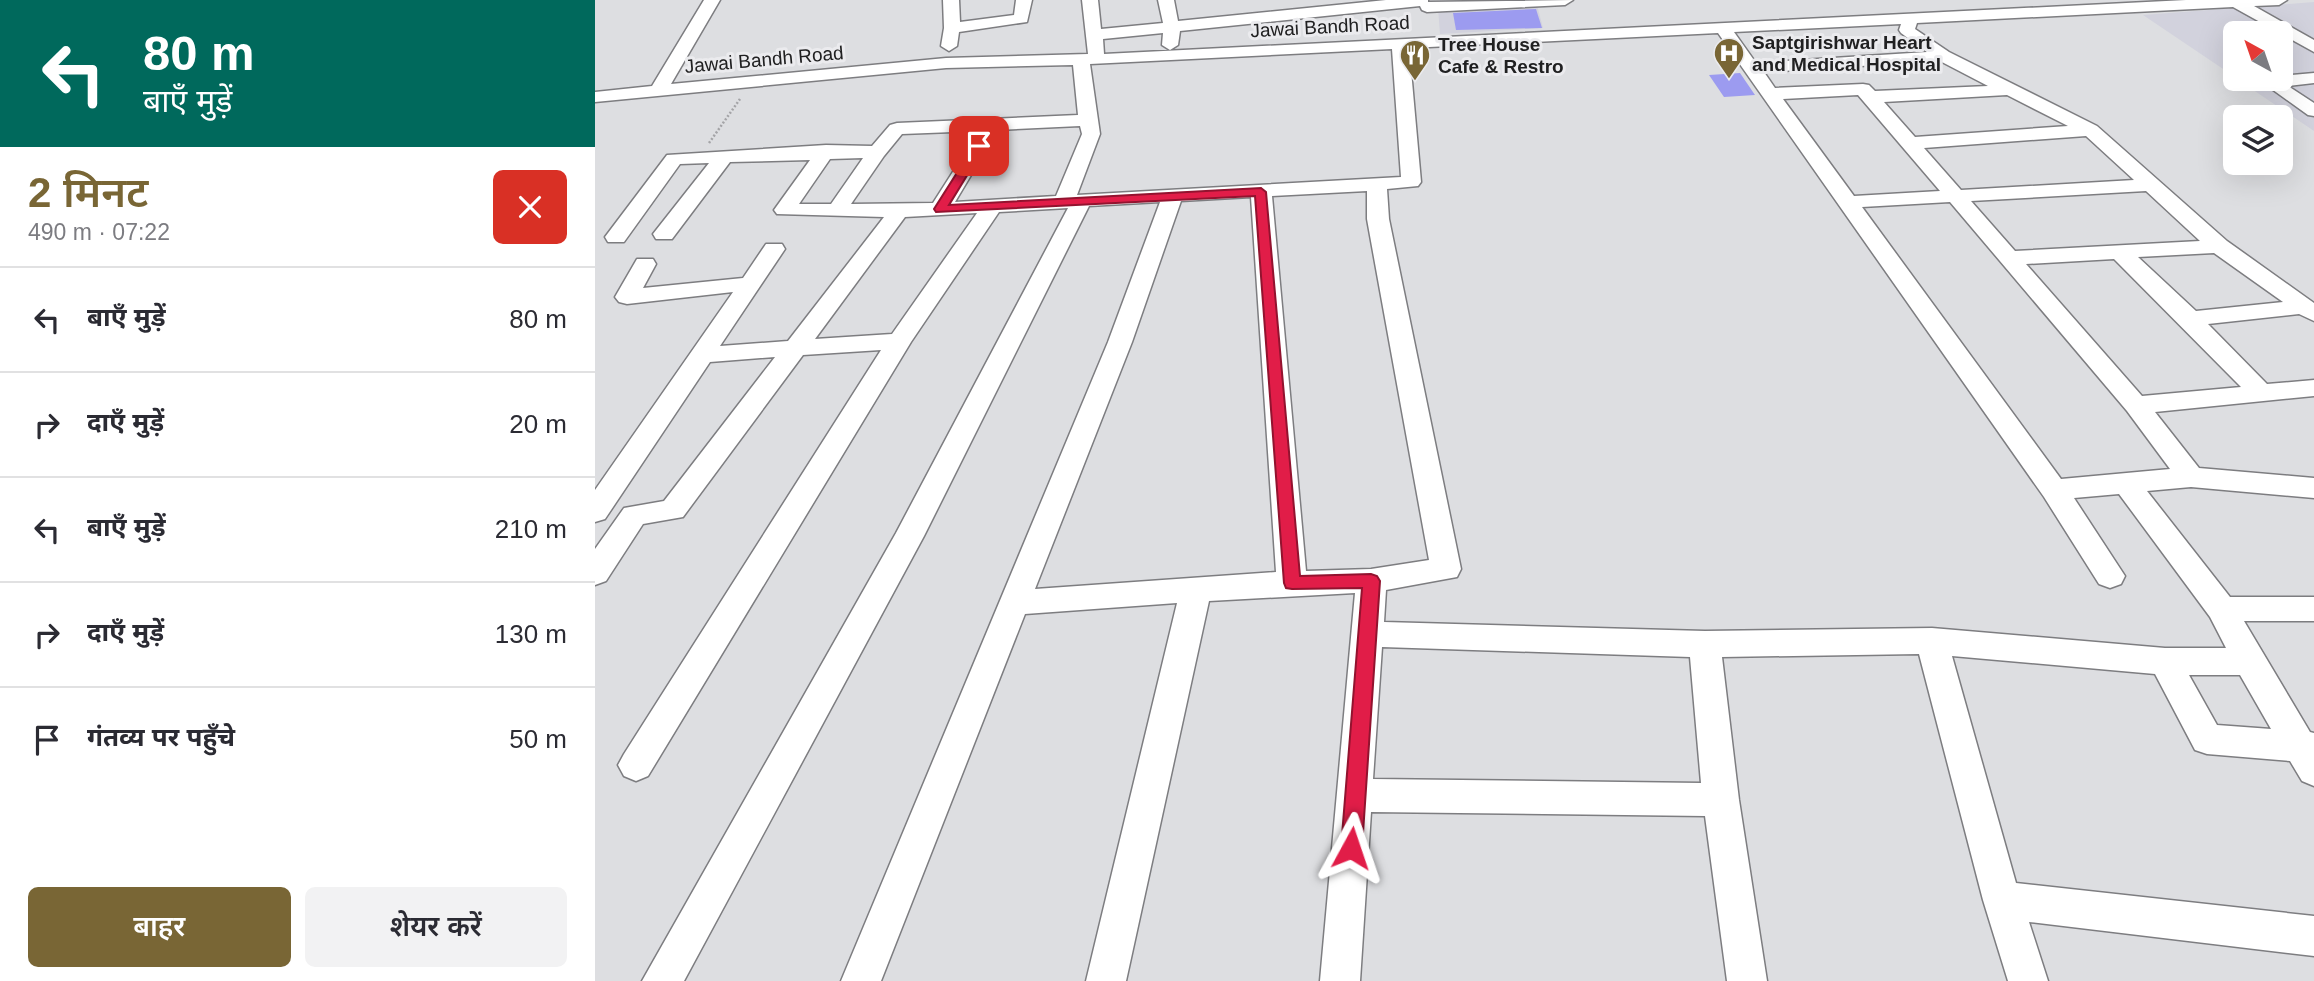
<!DOCTYPE html>
<html lang="hi">
<head>
<meta charset="utf-8">
<style>
	body { margin:0; font-family:Arial,"Noto Sans Devanagari",sans-serif; background:#f2f2f3; color:#2b2b33; height:100vh; display:flex; flex-direction:column; font-size:26px; white-space:nowrap }
	* { box-sizing:border-box; margin:0 }
	p { font-size:23px; color:#7c7c81 }
	.icon { flex:none; width:38px; height:38px; fill:none; stroke:currentColor; stroke-width:2; stroke-linecap:round; stroke-linejoin:round }
	.map { position:relative; flex:1; overflow:hidden }
	.panel { display:flex; flex-direction:column; background:#fff; width:595px }
	.panel>* { flex:none }
	.guide { background:#00695c; color:#fff; overflow:hidden }
	.needle { width:46px; rotate:320deg }
	.controls { position:absolute; left:1628px; top:21px; display:grid; gap:14px }
	.controls a { display:grid; place-items:center; width:70px; height:70px; border-radius:10px; background:#fff; box-shadow:0 7px 28px #0002; font-size:35px }
	.pin { position:absolute; display:grid; place-items:center; width:60px; height:60px; color:#fff; margin:-30px; border-radius:14px; box-shadow:0 4px 10px #0006 }
	.me { position:absolute; width:77px; margin:-38px; rotate:5deg; stroke-linejoin:round; filter:drop-shadow(0 0 5px #0008) }
	.turn { display:flex; align-items:center; gap:24px; height:147px; padding:0 28px; font-size:32px }
	.turn .icon { width:91px; height:91px; stroke-width:2.5 }
	.turn b { display:block; font-size:49px; line-height:60px }
	.round { display:grid; place-items:center; flex:none; width:74px; height:74px; border-radius:10px; background:#f2f2f3 }
	.head { display:flex; align-items:center; justify-content:space-between; height:119px; padding:0 28px }
	h1 { font-size:42px; font-weight:600; line-height:52px; color:#796635 }
	.cta { display:flex; gap:14px; margin-top:auto; padding:14px 28px }
	.cta a { flex:1; height:80px; border-radius:10px; background:#796635; color:#fff; font-size:28px; font-weight:600; line-height:80px; text-align:center }
	.cta a+a { background:#f2f2f3; color:#2b2b33 }
	ul { padding:0; list-style:none }
	li { display:flex; align-items:center; gap:21px; height:105px; padding:0 28px; border-top:2px solid #e1e1e2 }
	li div { flex:1 }
	li b { display:block; font-size:26px }
	li em { font-style:normal }
	main { display:flex; flex:1; min-height:0 }
	.map>svg:first-child { display:block }
</style>
</head>
<body>
<main>
<section class="panel">
<div class="guide">
<div class="turn"><svg class="icon" aria-label="left" viewBox="0 0 24 24"><path d="M17 20v-9H6M10 6l-5 5 5 5"/></svg><div><b>80 m</b>बाएँ मुड़ें</div></div>
</div>
<div class="head"><div><h1>2 मिनट</h1><p>490 m · 07:22</p></div><a class="round" style="background:#d93025;color:#fff"><svg class="icon" aria-label="close" viewBox="0 0 24 24"><path d="M6 6l12 12M18 6L6 18"/></svg></a></div>
<ul>
<li><svg class="icon" aria-label="left" viewBox="0 0 24 24"><path d="M17 20v-9H6M10 6l-5 5 5 5"/></svg><div><b>बाएँ मुड़ें</b></div><em>80 m</em></li>
<li><svg class="icon" aria-label="right" viewBox="0 0 24 24"><path d="M7 20v-9h11M14 6l5 5-5 5"/></svg><div><b>दाएँ मुड़ें</b></div><em>20 m</em></li>
<li><svg class="icon" aria-label="left" viewBox="0 0 24 24"><path d="M17 20v-9H6M10 6l-5 5 5 5"/></svg><div><b>बाएँ मुड़ें</b></div><em>210 m</em></li>
<li><svg class="icon" aria-label="right" viewBox="0 0 24 24"><path d="M7 20v-9h11M14 6l5 5-5 5"/></svg><div><b>दाएँ मुड़ें</b></div><em>130 m</em></li>
<li><svg class="icon" aria-label="arrive" viewBox="0 0 24 24"><path d="M6 21V4h12l-3 4 3 4H6"/></svg><div><b>गंतव्य पर पहुँचे</b></div><em>50 m</em></li>
</ul>
<div class="cta"><a>बाहर</a><a>शेयर करें</a></div>
</section>
<div class="map">
<svg width="1719" height="981" viewBox="0 0 1719 981">
	<rect width="100%" height="100%" fill="#dddee1"/>
	<g fill="#d2d2dd">
		<path d="M1719,2V131L1642,79H1685V33H1640V77L1548,15Z"/>
		<path d="M942,5L948,28L845,34L843,8Z"/>
	</g>
	<g fill="#9c9bf0">
		<path d="M941,9L947,28L861,30L858,13Z"/>
		<path d="M1145,73L1160,95L1129,97L1114,75Z"/>
	</g>
	<g fill="none" stroke-linecap="round" stroke-linejoin="round">
		<g stroke="#7d7d80" stroke-width="3">
			<g id="minor">
				<path d="M109,0H125L76,84L351,58L493,54L487,0H503L506,29L568,23L563,0H579L583,21L791,0H833V2L978,0L970,5L832,12L827,10L825,6L585,31L583,45L575,50L567,45L568,33L508,39L509,54L1591,0H1692L1684,5L1659,6L1719,40V52L1638,7L1322,23L1320,29L1354,52L1502,126L1632,241L1719,303V321L1704,314L1613,324L1672,384L1719,380V396L1560,412L1604,468L1719,478V498L1596,487L1552,491L1635,597H1719V621H1649L1715,732L1719,733V786L1707,781L1695,761L1612,754L1600,750L1560,674L1357,656L1421,883L1719,916V956L1434,922L1453,981H1413L1388,900L1324,654L1127,657L1144,800L1172,981H1132L1110,816L776,812L765,981H725L760,593L614,601L531,981H491L582,603L430,614L286,981H246L513,342L565,202L494,206L329,536L89,981H47L301,533L473,208L404,212L316,342L53,776L41,781L29,776L23,765L29,754L286,350L208,355L88,517L48,524L11,581L0,585V549L29,508L69,501L180,357L115,362L10,519L0,522V490L138,292L32,304L24,302L20,297L42,259H58L61,264L48,288L148,278L171,244H187L190,249L125,346L193,341L289,217L182,214L179,210L215,160L135,162L77,239H61L58,234L114,163L85,164L29,242H13L10,237L72,155L231,145L277,146L295,125L302,123L483,115L478,65L351,68L0,102V92L57,86ZM1306,24L1304,30L1306,33L1332,52L1161,63L1139,32ZM1123,33L1449,497L1504,584L1515,588L1526,584L1530,576L1479,498L1524,494L1615,617L1631,648H1570L1337,628L1110,631L789,622L791,590L862,577L866,569L794,219L792,189L823,186L826,182L814,48ZM797,49L806,177L482,195L505,134L495,64ZM1345,61L1393,86L1280,91L1274,85L1268,84L1180,88L1169,72ZM1263,95L1345,191L1259,196L1188,99ZM1412,95L1473,126L1320,137L1289,102ZM485,126L487,134L461,196L360,202L403,130ZM384,131L338,203L256,204L289,156L307,134ZM1491,136L1539,180L1366,190L1329,148ZM268,158L236,204H204L235,159ZM772,191V219L834,560L776,569L711,571L677,196ZM1551,191L1605,241L1420,251L1376,201ZM656,197L681,572L440,589L537,342L586,201ZM1355,202L1532,411L1575,469L1466,479L1267,207ZM382,213L297,334L220,339L310,217ZM1619,253L1688,302L1601,311L1543,257ZM1519,259L1646,387L1547,396L1431,264ZM787,647L1095,657L1106,783L778,779ZM1594,675H1645L1676,729L1622,725Z"/>
				<path d="M348,0H364L365,22L419,15L421,0H437L432,22L364,32L362,46L354,51L346,46L349,28Z"/>
				<path d="M1719,73V83L1693,86L1719,103V116L1713,115L1667,82L1670,79H1685V76Z"/>
			</g>
		</g>
		<path stroke="#a4a4a7" stroke-width="2.5" stroke-dasharray="2 2" stroke-linecap="butt" d="M114,143L145,99"/>
		<use href="#minor" fill="#fff" fill-rule="evenodd"/>
	</g>
	<path fill="#e11d48" stroke="#92132f" stroke-width="2" d="M384,142L390,146L354,205L666,188L671,192L705,576L776,574L782,576L785,581L767,848L764,856L756,859L749,856L746,848L767,588L697,589L691,588L689,583L660,196L341,212L339,209L379,146Z"/>
	<defs>
		<g id="hospital-pin" transform="scale(1.575)"><path d="M0 17L-7.5 6A9.5 9.5 0 1 1 7.5 6Z" fill="#796635" stroke="#ebebee"/><path d="M-5-5h3v3.5h4V-5h3V5h-3V1.5h-4V5h-3Z" fill="#fff"/></g>
		<g id="restaurant-pin" transform="scale(1.575)"><path d="M0 17L-7.5 6A9.5 9.5 0 1 1 7.5 6Z" fill="#796635" stroke="#ebebee"/><path d="M-5-6h1v4h1v-4h1v4h1v-4h1v5L-1.5 .5V6h-2V.5L-5-1ZM5-6V6H3V1.5H1.5Q1.5-4 5-6Z" fill="#fff"/></g>
	</defs>
	<g fill-rule="evenodd">
		<use href="#hospital-pin" x="1134" y="53"/>
		<use href="#restaurant-pin" x="820" y="55"/>
	</g>
	<g text-anchor="middle" stroke-width="6" stroke-linejoin="round" paint-order="stroke">
		<g font-size="19" fill="#202021" stroke="#ebebee">
			<text transform="translate(735 26) rotate(-3)" y="7">Jawai Bandh Road</text>
			<text transform="translate(169 59) rotate(-5)" y="7">Jawai Bandh Road</text>
		</g>
		<g font-size="19" font-weight="bold" fill="#202021" stroke="#ebebee" text-anchor="start">
			<text x="1157" y="49">Saptgirishwar Heart<tspan x="1157" dy="22">and Medical Hospital</tspan></text>
			<text x="843" y="51">Tree House<tspan x="843" dy="22">Cafe &amp; Restro</tspan></text>
		</g>
	</g>
</svg>
<div class="controls">
<a><svg class="needle" viewBox="-14 -14 28 28"><path d="M0-13l5 13h-10z" fill="#e53935"/><path d="M0 13l5-13h-10z" fill="#7c7c81"/></svg></a>
<a><svg class="icon" aria-label="layers" viewBox="0 0 24 24"><path d="M12 4l9 5-9 5-9-5zM3 14l9 5 9-5"/></svg></a>
</div>
<div class="pin" style="left:384px;top:146px;background:#d93025"><svg class="icon" aria-label="arrive" viewBox="0 0 24 24"><path d="M6 21V4h12l-3 4 3 4H6"/></svg></div>
<svg class="me" style="left:756px;top:848px" viewBox="-20 -20 40 40"><path d="M0-17L14 15 0 8-14 15z" fill="#e11d48" stroke="#fff" stroke-width="4"/></svg>
</div>
</main>
</body>
</html>
